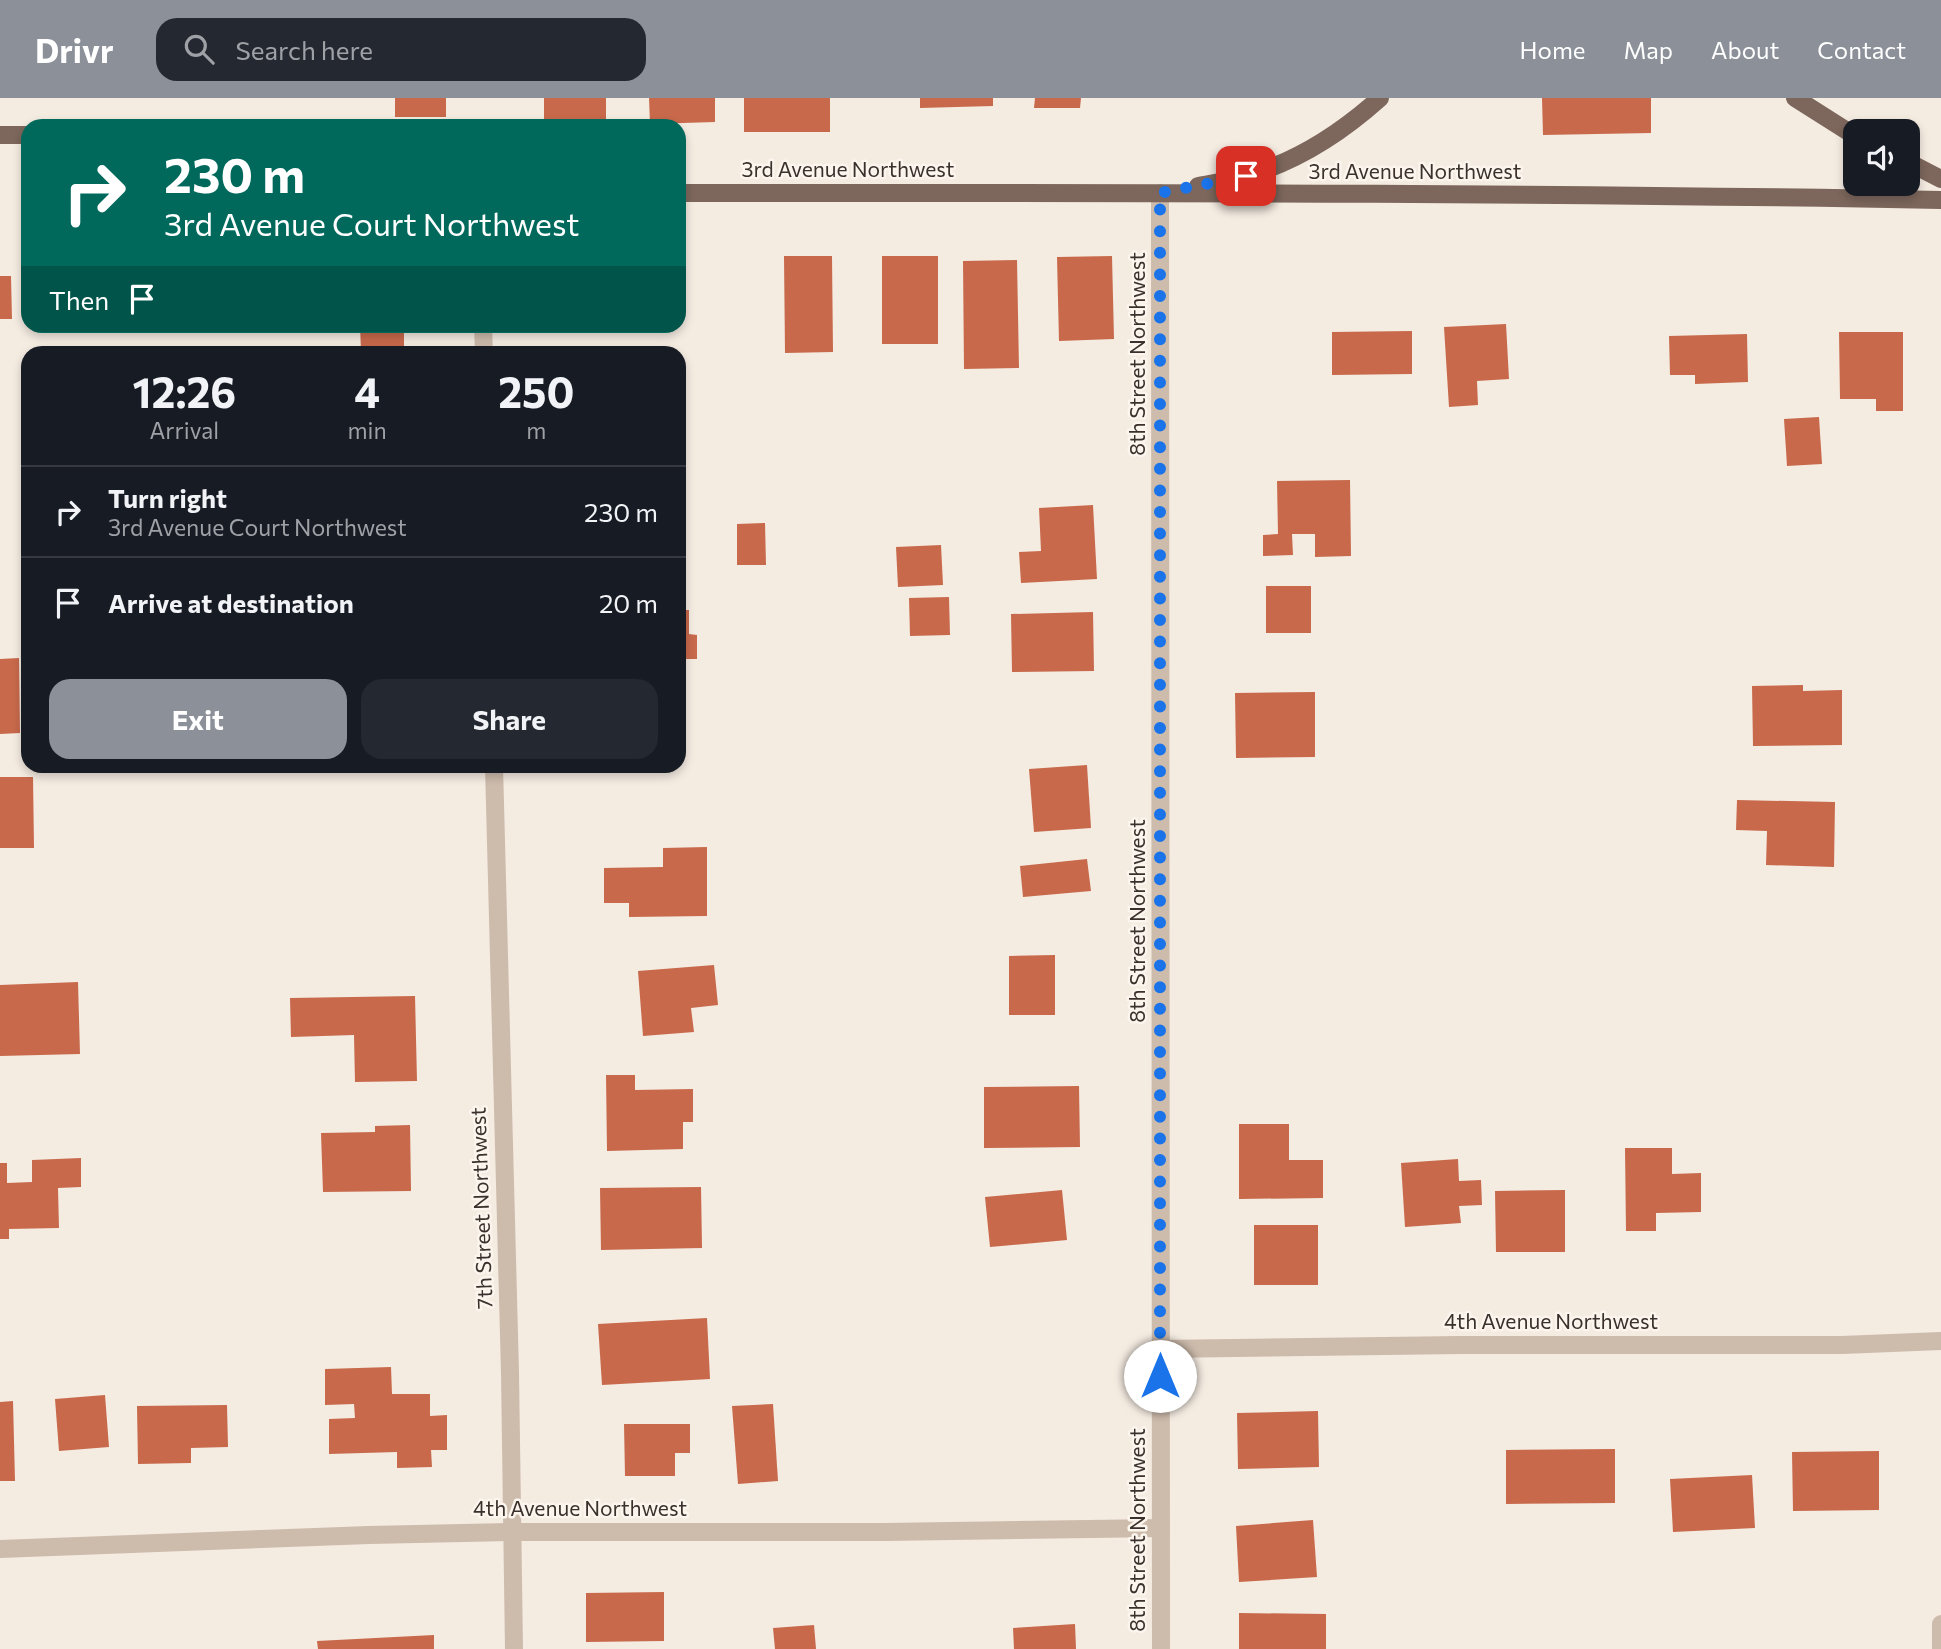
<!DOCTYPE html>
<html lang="en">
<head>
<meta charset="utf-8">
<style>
	body { margin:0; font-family:Commissioner,sans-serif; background:#242831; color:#f1f3f6; height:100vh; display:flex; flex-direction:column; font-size:26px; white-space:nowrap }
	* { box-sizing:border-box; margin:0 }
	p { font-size:23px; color:#9ea1a6 }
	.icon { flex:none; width:38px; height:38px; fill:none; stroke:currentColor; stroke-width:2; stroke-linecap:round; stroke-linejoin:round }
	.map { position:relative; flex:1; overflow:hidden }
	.panel { position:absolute; left:21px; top:248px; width:665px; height:427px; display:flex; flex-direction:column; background:#171b24; border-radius:21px; box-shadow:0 4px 10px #0003 }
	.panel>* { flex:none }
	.top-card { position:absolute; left:21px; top:21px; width:665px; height:214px; border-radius:21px; box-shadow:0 4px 10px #0003; background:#00695c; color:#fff; overflow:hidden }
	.buttons { position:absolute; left:1843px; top:21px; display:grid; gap:14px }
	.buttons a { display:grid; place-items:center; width:77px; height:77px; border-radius:14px; background:#171b24; box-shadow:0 4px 10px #0003; font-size:35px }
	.pin { position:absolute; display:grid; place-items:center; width:60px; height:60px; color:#fff; margin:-30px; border-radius:14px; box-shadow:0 4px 10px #0006 }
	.me { position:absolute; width:77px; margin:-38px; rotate:0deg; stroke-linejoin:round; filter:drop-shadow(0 0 5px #0008) }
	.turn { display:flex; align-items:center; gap:24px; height:147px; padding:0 28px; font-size:32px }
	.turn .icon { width:91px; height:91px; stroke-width:2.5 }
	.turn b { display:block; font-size:49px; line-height:60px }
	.then { display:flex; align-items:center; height:66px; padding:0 28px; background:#0003; gap:14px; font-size:26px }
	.eta { display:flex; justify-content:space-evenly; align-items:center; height:119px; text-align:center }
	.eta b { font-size:42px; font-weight:700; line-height:49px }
	.cta { display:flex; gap:14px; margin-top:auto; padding:14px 28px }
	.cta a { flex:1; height:80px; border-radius:21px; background:#8c9099; color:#fff; font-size:28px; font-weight:700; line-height:80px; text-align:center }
	.cta a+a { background:#242831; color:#f1f3f6 }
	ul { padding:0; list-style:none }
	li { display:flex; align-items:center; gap:21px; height:91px; padding:0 28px; border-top:2px solid #363941 }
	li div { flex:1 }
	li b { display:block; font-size:26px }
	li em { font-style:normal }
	header { display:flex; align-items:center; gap:42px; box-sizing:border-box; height:98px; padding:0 35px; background:#8c9099; color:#fff }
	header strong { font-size:33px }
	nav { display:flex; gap:38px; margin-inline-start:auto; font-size:24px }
	.search { width:490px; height:63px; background:#242831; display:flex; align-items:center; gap:18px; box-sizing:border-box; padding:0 24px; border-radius:21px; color:#9ea1a6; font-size:26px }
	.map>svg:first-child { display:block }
</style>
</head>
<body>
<header>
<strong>Drivr</strong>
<div class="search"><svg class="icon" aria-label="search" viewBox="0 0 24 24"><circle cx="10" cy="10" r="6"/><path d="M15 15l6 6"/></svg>Search here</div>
<nav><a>Home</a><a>Map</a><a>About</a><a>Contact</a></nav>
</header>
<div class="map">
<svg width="1941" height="1551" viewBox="0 0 1941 1551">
	<rect width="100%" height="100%" fill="#f4ebe1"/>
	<g fill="#c8694b">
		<rect x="395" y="0" width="51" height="19"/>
		<rect x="544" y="0" width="62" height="28"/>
		<path d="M649,0H715V24L650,26Z"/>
		<rect x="744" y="0" width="86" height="34"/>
		<path d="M920,0H993V8L920,10Z"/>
		<path d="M1035,0H1081L1080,10H1034Z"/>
		<path d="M1542,0H1651V35L1543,37Z"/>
		<path d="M784,158H832L833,254L785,255Z"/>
		<rect x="882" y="158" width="56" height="88"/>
		<path d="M1112,158L1114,241L1059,243L1057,159Z"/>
		<path d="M1017,162L1019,270L964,271L963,163Z"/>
		<path d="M0,178H11L12,221H0Z"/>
		<path d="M1506,226L1509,281L1477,283L1478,307L1449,309L1444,229Z"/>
		<path d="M199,228H249V233L199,234Z"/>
		<path d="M360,228H422V235H404V252L361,253Z"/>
		<path d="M1412,233V276L1332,277V234Z"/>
		<path d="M1839,234H1903V313H1876V301H1840Z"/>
		<path d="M1747,236L1748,284L1695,286V277H1670L1669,238Z"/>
		<rect x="570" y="249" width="94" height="7"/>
		<path d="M1819,319L1822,366L1787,368L1784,321Z"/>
		<path d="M1350,382L1351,458L1315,459V436H1292L1293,457L1263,458V437L1278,436L1277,383Z"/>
		<path d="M1093,407L1097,481L1021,485L1019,454L1041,453L1039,410Z"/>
		<path d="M765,425L766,467H737V426Z"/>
		<path d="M941,447L943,487L898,489L896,449Z"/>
		<rect x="1266" y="488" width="45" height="47"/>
		<path d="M949,499L950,537L910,538L909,500Z"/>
		<path d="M679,512H689V536L697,537V561H679Z"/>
		<path d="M1093,514L1094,573L1012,574L1011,516Z"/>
		<path d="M19,560L20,635L0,636V561Z"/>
		<path d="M1803,587V593L1842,592V647L1753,648L1752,588Z"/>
		<path d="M1315,594V659L1236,660L1235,595Z"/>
		<path d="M1087,667L1091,730L1034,734L1029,671Z"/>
		<path d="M0,679H33L34,750H0Z"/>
		<path d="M1737,702L1835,704L1834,769L1766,767L1767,733L1736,732Z"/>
		<path d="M707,749V818L629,819V805H604V770L663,769V750Z"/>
		<path d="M1087,761L1091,793L1023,799L1020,768Z"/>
		<path d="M1055,857V917H1009V858Z"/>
		<path d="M714,867L718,907L691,910L694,934L643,938L638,873Z"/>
		<path d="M78,884L80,956L0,958V887Z"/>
		<path d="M415,898L417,983L355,984L354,937L291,939L290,900Z"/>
		<path d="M606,977H635V992L693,991V1024H683V1051L607,1053Z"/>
		<path d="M1079,988L1080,1049L984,1050V989Z"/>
		<path d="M1239,1026H1289V1062H1323V1100L1239,1101Z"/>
		<path d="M410,1027L411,1093L323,1094L321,1035L375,1034V1028Z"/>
		<path d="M1625,1050H1672V1076L1701,1075V1114L1656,1115V1133H1626Z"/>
		<path d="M81,1060V1089L58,1090L59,1130L9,1131V1141H0V1065H7V1085L32,1084V1062Z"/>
		<path d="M1458,1061L1459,1083L1481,1082L1482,1107L1459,1108L1461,1125L1405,1129L1401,1065Z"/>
		<path d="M701,1089L702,1150L601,1152L600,1090Z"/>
		<path d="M1062,1092L1067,1142L990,1149L985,1099Z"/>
		<path d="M1565,1092V1154H1496L1495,1093Z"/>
		<rect x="1254" y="1127" width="64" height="60"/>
		<path d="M707,1220L710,1281L602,1287L598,1226Z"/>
		<path d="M391,1269L392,1296H430V1318L447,1317V1352H431L432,1369L397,1370V1354L329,1356V1321L355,1320L354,1306L325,1307V1271Z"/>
		<path d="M105,1297L109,1349L59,1353L55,1301Z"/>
		<path d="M13,1303L15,1383H0V1304Z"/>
		<path d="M773,1306L778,1383L738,1386L732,1308Z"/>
		<path d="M227,1307L228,1349L191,1350V1365L138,1366L137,1308Z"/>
		<path d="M1318,1313L1319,1369L1238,1371L1237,1315Z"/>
		<path d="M624,1326H690V1355H675V1378H625Z"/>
		<path d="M1615,1351V1405L1506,1406V1352Z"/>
		<path d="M1879,1353V1412L1793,1413L1792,1354Z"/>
		<path d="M1752,1377L1755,1430L1673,1434L1670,1381Z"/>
		<path d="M1313,1422L1317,1479L1239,1484L1236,1428Z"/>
		<path d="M664,1494V1543L586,1544V1495Z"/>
		<path d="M1239,1515L1326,1516V1551H1239Z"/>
		<path d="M1075,1526L1076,1551H1014L1013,1530Z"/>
		<path d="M814,1527L816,1551H775L773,1530Z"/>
		<path d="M434,1537V1551H318L317,1543Z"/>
	</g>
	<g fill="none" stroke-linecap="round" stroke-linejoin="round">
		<g stroke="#cdbbac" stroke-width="18">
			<path d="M1160,95L1161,1551"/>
			<path d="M483,228L484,256"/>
			<path d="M494,668L510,1275L514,1551"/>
			<path d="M1160,1251L1460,1247H1842L1941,1243"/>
			<path d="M0,1451L369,1437L512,1434H885L1161,1430"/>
			<path d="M1941,1551V1526"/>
		</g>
		<g stroke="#7d675c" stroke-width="18">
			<path d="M1795,0L1855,38"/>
			<path d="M0,37H28"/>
			<path d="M1908,64L1941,81"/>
			<path d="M1198,88C1214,85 1230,83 1246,78C1296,64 1341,35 1380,0"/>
			<path d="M679,95C1100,95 1520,94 1941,102"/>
		</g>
	</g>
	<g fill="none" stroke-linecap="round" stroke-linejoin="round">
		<path stroke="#1a73e8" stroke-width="12" stroke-dasharray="0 21.6" d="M1160,1278V95L1246,78"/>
	</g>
	<g text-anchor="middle" stroke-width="5" stroke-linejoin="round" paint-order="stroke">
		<g font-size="21" fill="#3b302b" stroke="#fbf5ee">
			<text x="848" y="79">3rd Avenue Northwest</text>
			<text x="1415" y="81">3rd Avenue Northwest</text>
			<text transform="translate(1138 256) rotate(-90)" y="7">8th Street Northwest</text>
			<text transform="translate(1138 823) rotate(-90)" y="7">8th Street Northwest</text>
			<text transform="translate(482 1110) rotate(-92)" y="7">7th Street Northwest</text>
			<text x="1551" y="1231">4th Avenue Northwest</text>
			<text x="580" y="1418">4th Avenue Northwest</text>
			<text transform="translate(1138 1432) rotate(-90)" y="7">8th Street Northwest</text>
		</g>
	</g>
</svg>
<div class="buttons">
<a><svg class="icon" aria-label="sound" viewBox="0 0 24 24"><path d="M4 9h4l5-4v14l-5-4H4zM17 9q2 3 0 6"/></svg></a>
</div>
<div class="pin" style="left:1246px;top:78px;background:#d93025"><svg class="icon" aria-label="arrive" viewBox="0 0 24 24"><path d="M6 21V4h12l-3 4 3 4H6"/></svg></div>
<svg class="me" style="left:1160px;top:1278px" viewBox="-20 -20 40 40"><circle r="19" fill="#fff"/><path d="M0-13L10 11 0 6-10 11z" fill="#1a73e8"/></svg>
<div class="top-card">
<div class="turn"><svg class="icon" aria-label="right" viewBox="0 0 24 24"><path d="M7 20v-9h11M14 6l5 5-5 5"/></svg><div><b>230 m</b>3rd Avenue Court Northwest</div></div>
<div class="then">Then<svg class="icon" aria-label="arrive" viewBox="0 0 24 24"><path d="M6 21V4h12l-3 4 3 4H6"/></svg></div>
</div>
<section class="panel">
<div class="eta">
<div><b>12:26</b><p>Arrival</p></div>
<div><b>4</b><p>min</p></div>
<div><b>250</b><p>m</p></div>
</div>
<ul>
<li><svg class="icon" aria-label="right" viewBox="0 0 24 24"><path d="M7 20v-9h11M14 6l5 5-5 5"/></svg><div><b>Turn right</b><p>3rd Avenue Court Northwest</p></div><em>230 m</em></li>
<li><svg class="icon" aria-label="arrive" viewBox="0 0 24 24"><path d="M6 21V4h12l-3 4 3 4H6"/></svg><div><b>Arrive at destination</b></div><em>20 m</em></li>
</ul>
<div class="cta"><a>Exit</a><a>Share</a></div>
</section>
</div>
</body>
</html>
